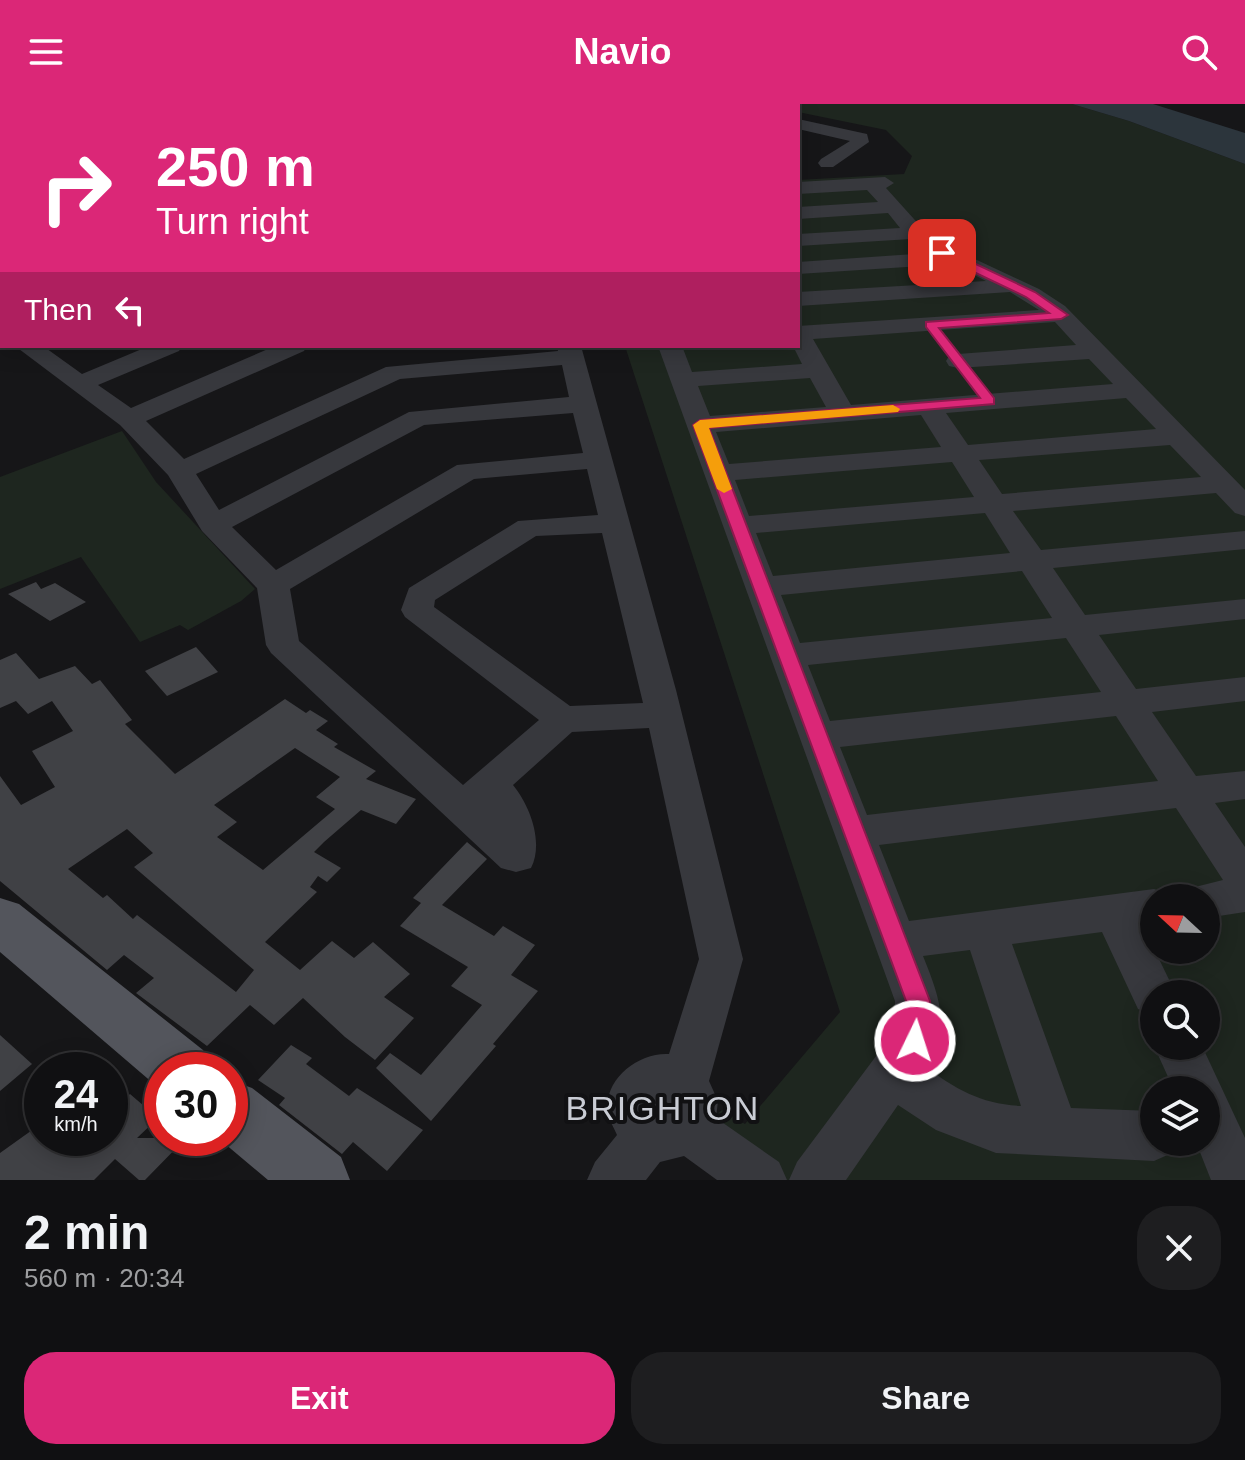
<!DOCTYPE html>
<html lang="en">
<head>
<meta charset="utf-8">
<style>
	body { margin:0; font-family:Helvetica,sans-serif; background:#1e1e20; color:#f1f3f6; height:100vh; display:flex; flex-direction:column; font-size:30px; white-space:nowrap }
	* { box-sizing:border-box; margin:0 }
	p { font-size:26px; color:#9c9d9f }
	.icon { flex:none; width:44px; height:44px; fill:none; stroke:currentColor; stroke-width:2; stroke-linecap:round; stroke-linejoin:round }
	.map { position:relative; height:1076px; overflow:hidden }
	.details { display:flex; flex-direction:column; background:#101012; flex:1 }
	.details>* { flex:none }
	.top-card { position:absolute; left:0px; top:0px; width:800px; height:244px; box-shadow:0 4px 20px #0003,0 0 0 2px #303032; background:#db2777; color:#fff; overflow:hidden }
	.needle { width:52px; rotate:292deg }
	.controls { position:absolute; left:1140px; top:780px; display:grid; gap:16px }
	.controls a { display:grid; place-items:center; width:80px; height:80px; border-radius:50%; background:#101012; box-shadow:0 4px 20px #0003,0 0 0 2px #303032; font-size:40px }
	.speed { position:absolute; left:24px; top:948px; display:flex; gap:16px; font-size:40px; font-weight:700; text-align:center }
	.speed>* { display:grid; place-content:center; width:104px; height:104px; border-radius:50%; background:#101012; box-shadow:0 4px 20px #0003,0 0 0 2px #303032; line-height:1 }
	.speed small { font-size:20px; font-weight:400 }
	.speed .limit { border:12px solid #d22; background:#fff; color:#111 }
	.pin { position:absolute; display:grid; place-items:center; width:68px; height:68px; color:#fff; margin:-34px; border-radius:16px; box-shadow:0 4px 12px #0006 }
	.me { position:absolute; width:88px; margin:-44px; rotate:4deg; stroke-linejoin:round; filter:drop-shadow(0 0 6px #0008) }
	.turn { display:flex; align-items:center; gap:28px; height:168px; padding:0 24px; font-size:36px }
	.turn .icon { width:104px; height:104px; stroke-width:2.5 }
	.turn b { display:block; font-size:56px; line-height:68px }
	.then { display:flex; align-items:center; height:76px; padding:0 24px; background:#0003; gap:16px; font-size:30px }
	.round { display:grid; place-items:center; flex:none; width:84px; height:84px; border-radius:32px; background:#1e1e20 }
	.head { display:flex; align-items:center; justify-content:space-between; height:136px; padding:0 24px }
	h1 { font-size:48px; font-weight:700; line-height:60px }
	.cta { display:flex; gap:16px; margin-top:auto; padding:16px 24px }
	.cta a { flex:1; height:92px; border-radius:32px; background:#db2777; color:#fff; font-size:32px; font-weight:700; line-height:92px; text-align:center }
	.cta a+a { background:#1e1e20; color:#f1f3f6 }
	header { display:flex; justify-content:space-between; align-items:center; height:104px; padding:0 24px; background:#db2777; color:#fff; font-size:36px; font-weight:700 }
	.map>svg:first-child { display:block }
</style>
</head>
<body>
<header><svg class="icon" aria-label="menu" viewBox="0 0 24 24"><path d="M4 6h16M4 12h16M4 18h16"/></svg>Navio<svg class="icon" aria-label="search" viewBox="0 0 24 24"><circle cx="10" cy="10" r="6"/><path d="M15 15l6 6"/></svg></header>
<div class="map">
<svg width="1245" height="1076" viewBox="0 0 1245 1076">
	<rect width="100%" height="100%" fill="#161618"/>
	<g fill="#1e261f" fill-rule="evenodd">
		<path d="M0,0H350L2,2L0,58Z"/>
		<path d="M758,0H1072L1129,17L1245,60V1076H775L700,1025L722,1006L745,1020L840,908L625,242H798V76L904,70L912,52L886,26L798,8V2ZM1154,794H1206V846H1154ZM1154,890H1206V942H1154ZM1154,986H1206V1038H1154Z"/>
		<path d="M122,327L156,378L255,485L241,497L188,526L180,521L140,538L81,453L0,485V373Z"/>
	</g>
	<path fill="#2c353c" d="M1072,0H1153L1245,29V60L1129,17Z"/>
	<g fill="#404145" fill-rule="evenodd">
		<path d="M36,478L41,485L55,479L86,498L50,517L8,490Z"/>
		<path d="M196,543L218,568L167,592L145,567Z"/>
		<path d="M16,549L39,575L75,562L92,580L100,576L132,616L125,620L175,670L285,595L306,609L310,606L328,617L316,626L338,640L334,643L376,667L366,675L416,695L396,720L361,706L324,738L314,748L341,764L327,778L318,772L310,783L317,788L265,838L300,866L332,837L354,854L373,838L410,870L384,893L414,914L375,956L345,933L303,894L274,921L250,901L207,942L136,889L154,874L124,851L107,866L0,777V672L21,701L55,683L32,647L73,627L52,597L28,610L16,597L0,604V556ZM295,644L340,673L316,693L335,705L263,766L217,733L237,718L214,701ZM127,725L153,749L134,763L254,866L236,888L137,811L133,815L107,791L103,794L68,765Z"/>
		<path d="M467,738L487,755L442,801L494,832L503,822L535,841L511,871L538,887L493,940L496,942L431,1017L376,964L390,949L421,971L482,901L451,882L468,863L400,822L421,799L413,794Z"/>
		<path d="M0,931L32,960L0,987Z"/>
		<path d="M291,941L312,954L306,960L349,992L357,984L423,1026L387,1067L353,1038L342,1050L279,1001L285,994L258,976Z"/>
		<path d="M130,990L158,1014L137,1034H186L145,1076H139L115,1055L94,1076H0V1049L42,1019V1034H110V1008Z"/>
	</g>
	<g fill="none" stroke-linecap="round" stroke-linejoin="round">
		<g fill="#37383d" fill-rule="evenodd">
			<path d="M374,0H402L373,2Z"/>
			<path d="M437,0H453L454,2H438Z"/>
			<path d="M513,0H588L512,2Z"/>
			<path d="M690,0H716L717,2H691Z"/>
			<path d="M798,15L867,30L869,38L833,63H821L818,59L821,55L850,37L798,25Z"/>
			<path d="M885,73L894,79L886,84L932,135L1039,185L1065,202L1245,386V412L1235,409L1216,389L1013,407L1041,446L1245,427V445L1053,464L1085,511L1245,495V515L1099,531L1136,585L1245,573V597L1152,608L1196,672L1245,667V695L1215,699L1245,743V808L1206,814V794H1186L1191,784L1223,776L1176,704L879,741L909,817L1154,785L1169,790L1171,794H1154V821L1143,822L1176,890H1154V911L1138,905L1102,828L1012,840L1071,1004L1154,1007V1038H1177L1172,1049L1154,1057L996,1049L936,1026L898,1001L846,1076H789L797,1058L894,928L895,897L658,242H682L692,268L802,260L793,242H798V222L1039,206L1010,188L798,202V188L986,177L953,160L798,170V158L929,149L911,135L798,142V130L900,124L888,109L798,115V103L878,98L867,86L798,90V78ZM1055,218L1076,241L958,250L949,252L946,257L949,262L958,264L1089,255L1113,280L851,301L813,235ZM810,274L826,303L710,312L698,282ZM1126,294L1156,325L968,341L946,309ZM921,311L941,343L729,360L716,328ZM1170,341L1201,373L1002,390L979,356ZM952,358L974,393L749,412L735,376ZM985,409L1010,449L773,472L756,429ZM1022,467L1052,514L800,539L781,491ZM1066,534L1101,588L830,617L808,561ZM1116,612L1158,677L867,711L840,643ZM970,846L1021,1002C982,1000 956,986 925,962C952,924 939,892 923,852Z"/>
			<rect x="0" y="111" width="2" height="12"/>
			<path d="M2,185V199L0,200V186Z"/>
			<rect x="0" y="218" width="2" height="15"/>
			<path d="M15,242H43L82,270L149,242H182L179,247L98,281L131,304L275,242H307L304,247L146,317L184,355L386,263L558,247L557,242H581L676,586L743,855L709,977L718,997L716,1014L779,1058L787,1076H717L684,1052L660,1058L646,1076H587L595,1058L617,1031C614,1024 609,1016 608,1008C603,975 639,948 669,950L699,855L649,624L572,628L513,681C530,702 544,738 531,764L516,768L501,764L271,549L266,541L257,484L202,427L168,371L120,321ZM562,261L569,293L409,308L219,406L196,370L400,275ZM573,309L583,349L457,361L276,466L232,423L424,321ZM587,365L598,411L518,417L409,484L401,506L405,513L539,616L463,681L299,537L290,485L474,375ZM602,429L643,599L570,602L434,503L435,496L536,432ZM661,995L668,999L665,1009L657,1005Z"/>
			<path d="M1154,942H1202L1245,1034V1076H1211L1196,1038H1206V986H1174Z"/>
		</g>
		<g fill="#53555c" fill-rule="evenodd">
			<path d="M0,794L19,800L203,946L212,966H162L161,986L0,848Z"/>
			<path d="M230,976L252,984L341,1053L350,1076H268L218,1034H230Z"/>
		</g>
	</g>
	<path fill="#db2777" stroke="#8e194d" stroke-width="2" d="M938,146H946L1035,188L1068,211L1061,215L939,224L994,294V300L709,324L930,897C931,914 932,929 924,945L915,948L906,945C901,932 906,912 906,897L693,321L700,316L980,294L926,223V218L1049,209L1026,193L938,151Z"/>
	<path fill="#f59e0b" d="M893,301L900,305L898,308L709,324L732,385L724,389L717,385L693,321L700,316Z"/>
	<g text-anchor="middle" stroke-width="8" stroke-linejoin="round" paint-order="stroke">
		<g font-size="34" letter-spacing="2" fill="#c9ccd4" stroke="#111113">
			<text x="663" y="1016">BRIGHTON</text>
		</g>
	</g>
</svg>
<div class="controls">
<a><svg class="needle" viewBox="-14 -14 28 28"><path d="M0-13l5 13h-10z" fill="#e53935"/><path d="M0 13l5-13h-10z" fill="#9c9d9f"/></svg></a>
<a><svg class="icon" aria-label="search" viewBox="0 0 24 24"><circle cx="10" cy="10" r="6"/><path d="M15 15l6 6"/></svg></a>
<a><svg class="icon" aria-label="layers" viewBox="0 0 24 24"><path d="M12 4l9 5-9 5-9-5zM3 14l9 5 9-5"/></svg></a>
</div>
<div class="speed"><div>24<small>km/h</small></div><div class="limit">30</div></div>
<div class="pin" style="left:942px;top:149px;background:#d93025"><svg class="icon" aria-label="arrive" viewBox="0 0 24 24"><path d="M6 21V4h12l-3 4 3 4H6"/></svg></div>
<svg class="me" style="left:915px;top:937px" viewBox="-20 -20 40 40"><circle r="17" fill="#db2777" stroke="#fff" stroke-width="3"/><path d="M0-11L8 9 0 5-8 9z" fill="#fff"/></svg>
<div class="top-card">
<div class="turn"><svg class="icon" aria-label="right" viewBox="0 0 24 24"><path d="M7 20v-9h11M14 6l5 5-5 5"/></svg><div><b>250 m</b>Turn right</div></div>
<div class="then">Then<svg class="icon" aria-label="left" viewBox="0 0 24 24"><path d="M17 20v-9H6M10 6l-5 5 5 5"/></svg></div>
</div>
</div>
<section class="details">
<div class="head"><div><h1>2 min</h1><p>560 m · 20:34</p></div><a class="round"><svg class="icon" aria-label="close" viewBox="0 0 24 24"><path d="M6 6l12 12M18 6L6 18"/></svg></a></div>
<div class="cta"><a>Exit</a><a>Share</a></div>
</section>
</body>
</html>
